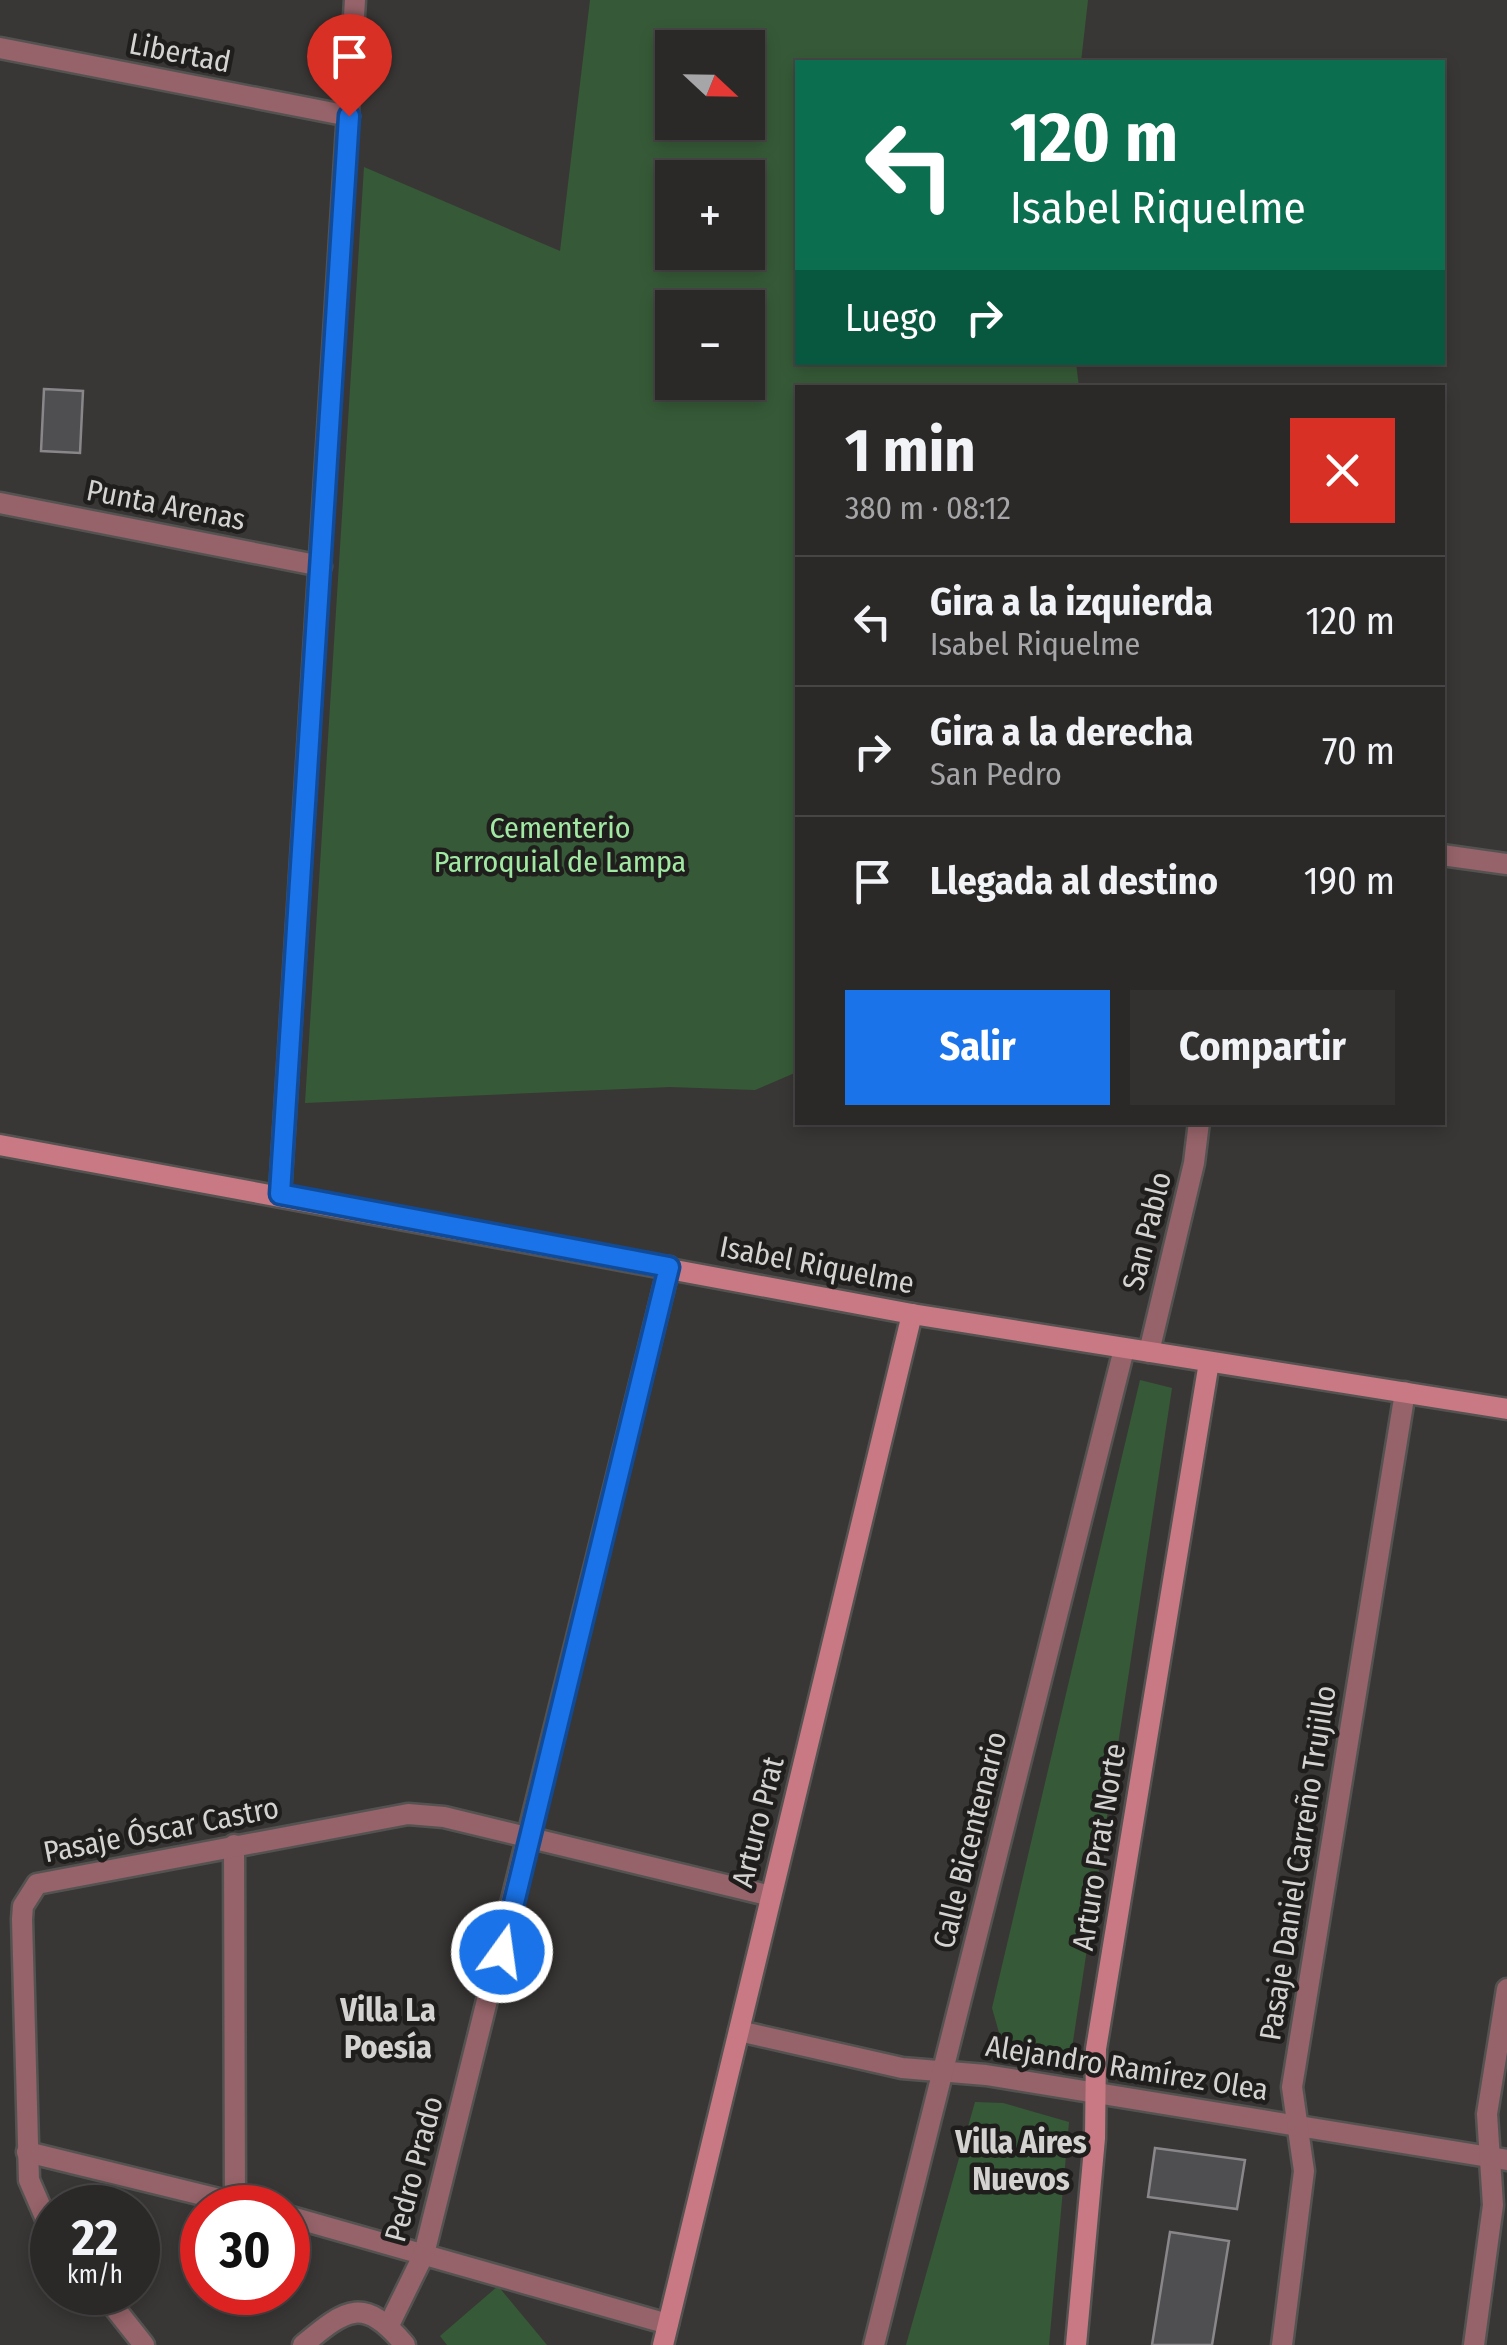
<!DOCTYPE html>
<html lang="es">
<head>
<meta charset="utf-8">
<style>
	body { margin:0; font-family:"Fira Sans Condensed",sans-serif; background:#333130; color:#f1f3f6; height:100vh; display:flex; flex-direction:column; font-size:38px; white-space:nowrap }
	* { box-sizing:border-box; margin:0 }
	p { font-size:32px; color:#a6a6a8 }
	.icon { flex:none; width:55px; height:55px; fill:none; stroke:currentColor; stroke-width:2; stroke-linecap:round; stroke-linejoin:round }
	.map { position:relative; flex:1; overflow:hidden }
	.drawer { position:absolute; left:795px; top:385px; width:650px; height:740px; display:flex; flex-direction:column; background:#2b2928; border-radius:0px; box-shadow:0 5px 15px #0003,0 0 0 2px #474545 }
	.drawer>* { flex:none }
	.top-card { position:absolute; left:795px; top:60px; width:650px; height:305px; border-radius:0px; box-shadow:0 5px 15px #0003,0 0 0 2px #474545; background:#0b6e4f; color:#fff; overflow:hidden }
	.needle { width:65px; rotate:112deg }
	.fabs { position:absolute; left:655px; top:30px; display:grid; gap:20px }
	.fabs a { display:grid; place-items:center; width:110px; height:110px; border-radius:0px; background:#2b2928; box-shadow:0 5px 15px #0003,0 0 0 2px #474545; font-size:50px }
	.speed { position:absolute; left:30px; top:2185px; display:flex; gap:20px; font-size:50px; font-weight:700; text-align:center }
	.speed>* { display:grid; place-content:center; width:130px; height:130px; border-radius:50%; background:#2b2928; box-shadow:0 5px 15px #0003,0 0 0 2px #474545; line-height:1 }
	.speed small { font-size:25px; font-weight:400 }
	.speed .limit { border:15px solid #d22; background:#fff; color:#111 }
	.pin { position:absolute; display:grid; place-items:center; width:85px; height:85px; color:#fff; margin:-102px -42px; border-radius:50% 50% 50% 0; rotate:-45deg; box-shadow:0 0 10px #0007 }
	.pin .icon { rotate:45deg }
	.me { position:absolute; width:110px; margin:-55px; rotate:14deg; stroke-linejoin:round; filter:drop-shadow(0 0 8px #0008) }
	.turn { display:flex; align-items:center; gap:35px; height:210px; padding:0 50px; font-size:45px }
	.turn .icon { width:130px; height:130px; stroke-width:2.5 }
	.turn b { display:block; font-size:70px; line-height:85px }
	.then { display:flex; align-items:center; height:95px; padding:0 50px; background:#0003; gap:20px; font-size:38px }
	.round { display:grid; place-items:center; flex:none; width:105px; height:105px; border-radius:0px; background:#333130 }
	.head { display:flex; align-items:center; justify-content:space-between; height:170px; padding:0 50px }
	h1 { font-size:60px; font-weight:700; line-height:75px }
	.cta { display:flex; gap:20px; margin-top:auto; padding:20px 50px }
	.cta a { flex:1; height:115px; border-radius:0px; background:#1a73e8; color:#fff; font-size:40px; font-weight:700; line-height:115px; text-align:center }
	.cta a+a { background:#333130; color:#f1f3f6 }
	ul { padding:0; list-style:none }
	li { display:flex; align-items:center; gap:30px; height:130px; padding:0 50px; border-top:2px solid #474545 }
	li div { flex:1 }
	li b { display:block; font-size:38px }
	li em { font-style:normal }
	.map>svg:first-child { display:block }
</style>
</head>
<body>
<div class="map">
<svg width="1507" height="2345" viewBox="0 0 1507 2345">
	<rect width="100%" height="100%" fill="#393735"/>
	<g fill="#365a37" fill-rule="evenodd">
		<path d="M590,0H1088L1081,62H798V362L1076,363L1079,387L798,388L797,1072L755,1090L670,1087L305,1103L364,167L560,251ZM672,48H748V122H672ZM672,178H748V252H672ZM672,308H748V382H672Z"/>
		<path d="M1140,1380L1172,1388L1072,2048L1048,2055L1002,2043L992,2008Z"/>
		<path d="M975,2102L1003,2103L1069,2122L1049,2345H906Z"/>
		<path d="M498,2286L547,2345H447L440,2336Z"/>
	</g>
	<g fill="#4f4e50" stroke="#89878a" stroke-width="2.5">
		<path d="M44,389L83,391L80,453L41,451Z"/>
		<path d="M1155,2148L1245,2160L1237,2209L1148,2197Z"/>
		<path d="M1170,2232L1229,2241L1212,2345H1152Z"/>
	</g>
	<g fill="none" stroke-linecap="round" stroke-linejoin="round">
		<g stroke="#555351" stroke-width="25">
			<g id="street">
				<path d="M0,48L349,116"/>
				<path d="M0,503L321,566"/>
				<path d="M1442,855L1507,864"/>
				<path d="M280,1193L355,0"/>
				<path d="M1149,1352L1194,1163L1199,1122"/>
				<path d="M234,1845L235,2202"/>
				<path d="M739,2031L902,2068L986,2075L1507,2160"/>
				<path d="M27,2152L256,2208"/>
				<path d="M288,2216L668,2324"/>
				<path d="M52,2233L29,2180L22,1919L23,1906L37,1884L408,1814L444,1817L771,1896"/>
				<path d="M102,2292L144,2345"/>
				<path d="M389,2325L424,2254L669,1267"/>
				<path d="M303,2345C347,2308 364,2296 405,2345"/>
				<path d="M874,2345L1124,1349"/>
				<path d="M1282,2345L1304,2171L1292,2087L1405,1392"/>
				<path d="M1474,2345L1493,2205L1487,2114L1507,1989"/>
			</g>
		</g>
		<g stroke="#555351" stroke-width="25">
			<g id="secondary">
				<path d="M0,1145L912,1314L1507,1409"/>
				<path d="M663,2345L912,1314"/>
				<path d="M1076,2345L1095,2138L1096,2049L1209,1362"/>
			</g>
		</g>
		<use href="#street" stroke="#956369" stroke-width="20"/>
		<use href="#secondary" stroke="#c97984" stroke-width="20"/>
	</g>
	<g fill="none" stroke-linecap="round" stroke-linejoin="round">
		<g stroke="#114b97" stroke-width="25">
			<path id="route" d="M349,116L280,1194L669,1267L502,1952"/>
		</g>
		<use href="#route" stroke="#1a73e8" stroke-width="18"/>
	</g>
	<g text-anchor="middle" stroke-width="9" stroke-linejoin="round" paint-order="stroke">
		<g font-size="30" fill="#d5d3d2" stroke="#1f1e1d">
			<text transform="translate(180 53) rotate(11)" y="10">Libertad</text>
			<text transform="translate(166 505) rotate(11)" y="10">Punta Arenas</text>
			<text transform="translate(1147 1231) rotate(-76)" y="10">San Pablo</text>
			<text transform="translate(817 1265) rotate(11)" y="10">Isabel Riquelme</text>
			<text transform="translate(758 1822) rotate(-76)" y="10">Arturo Prat</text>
			<text transform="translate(161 1830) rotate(-11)" y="10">Pasaje Óscar Castro</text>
			<text transform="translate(970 1840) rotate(-76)" y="10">Calle Bicentenario</text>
			<text transform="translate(1099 1847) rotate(-81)" y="10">Arturo Prat Norte</text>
			<text transform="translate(1298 1863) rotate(-81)" y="10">Pasaje Daniel Carreño Trujillo</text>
			<text transform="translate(1127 2068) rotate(9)" y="10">Alejandro Ramírez Olea</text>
			<text transform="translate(414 2169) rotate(-75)" y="10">Pedro Prado</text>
		</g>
		<g font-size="30" fill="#a1e8a2" stroke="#1f1e1d">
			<text x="560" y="838">Cementerio<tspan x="560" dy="34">Parroquial de Lampa</tspan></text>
		</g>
		<g font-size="32" font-weight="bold" fill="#d5d3d2" stroke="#1f1e1d">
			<text x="388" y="2021">Villa La<tspan x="388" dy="37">Poesía</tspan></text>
			<text x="1021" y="2153">Villa Aires<tspan x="1021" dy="37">Nuevos</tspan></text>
		</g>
	</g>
</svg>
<div class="fabs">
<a><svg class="needle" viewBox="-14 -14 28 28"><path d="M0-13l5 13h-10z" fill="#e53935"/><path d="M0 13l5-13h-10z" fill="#a6a6a8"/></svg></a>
<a>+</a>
<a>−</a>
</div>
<div class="speed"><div>22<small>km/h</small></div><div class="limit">30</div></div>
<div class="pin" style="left:349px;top:116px;background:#d93025"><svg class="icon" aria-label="arrive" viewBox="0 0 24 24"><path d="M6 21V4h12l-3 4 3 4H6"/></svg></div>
<svg class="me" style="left:502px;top:1952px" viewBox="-20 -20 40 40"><circle r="17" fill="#1a73e8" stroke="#fff" stroke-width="3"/><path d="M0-11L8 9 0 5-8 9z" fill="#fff"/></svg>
<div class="top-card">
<div class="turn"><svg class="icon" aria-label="left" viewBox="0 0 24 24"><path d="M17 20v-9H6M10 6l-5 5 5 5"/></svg><div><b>120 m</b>Isabel Riquelme</div></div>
<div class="then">Luego<svg class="icon" aria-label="right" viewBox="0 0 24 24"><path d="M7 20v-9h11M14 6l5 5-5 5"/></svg></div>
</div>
<section class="drawer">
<div class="head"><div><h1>1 min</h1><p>380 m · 08:12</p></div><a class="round" style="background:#d93025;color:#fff"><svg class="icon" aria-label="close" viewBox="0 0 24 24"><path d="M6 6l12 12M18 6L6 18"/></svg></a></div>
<ul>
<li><svg class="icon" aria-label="left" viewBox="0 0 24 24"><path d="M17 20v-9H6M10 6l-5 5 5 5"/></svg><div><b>Gira a la izquierda</b><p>Isabel Riquelme</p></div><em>120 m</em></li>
<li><svg class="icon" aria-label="right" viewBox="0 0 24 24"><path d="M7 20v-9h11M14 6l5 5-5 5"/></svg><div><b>Gira a la derecha</b><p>San Pedro</p></div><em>70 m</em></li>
<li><svg class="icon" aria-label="arrive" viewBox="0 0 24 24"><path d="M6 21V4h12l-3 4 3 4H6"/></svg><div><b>Llegada al destino</b></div><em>190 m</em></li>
</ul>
<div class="cta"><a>Salir</a><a>Compartir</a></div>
</section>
</div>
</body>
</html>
